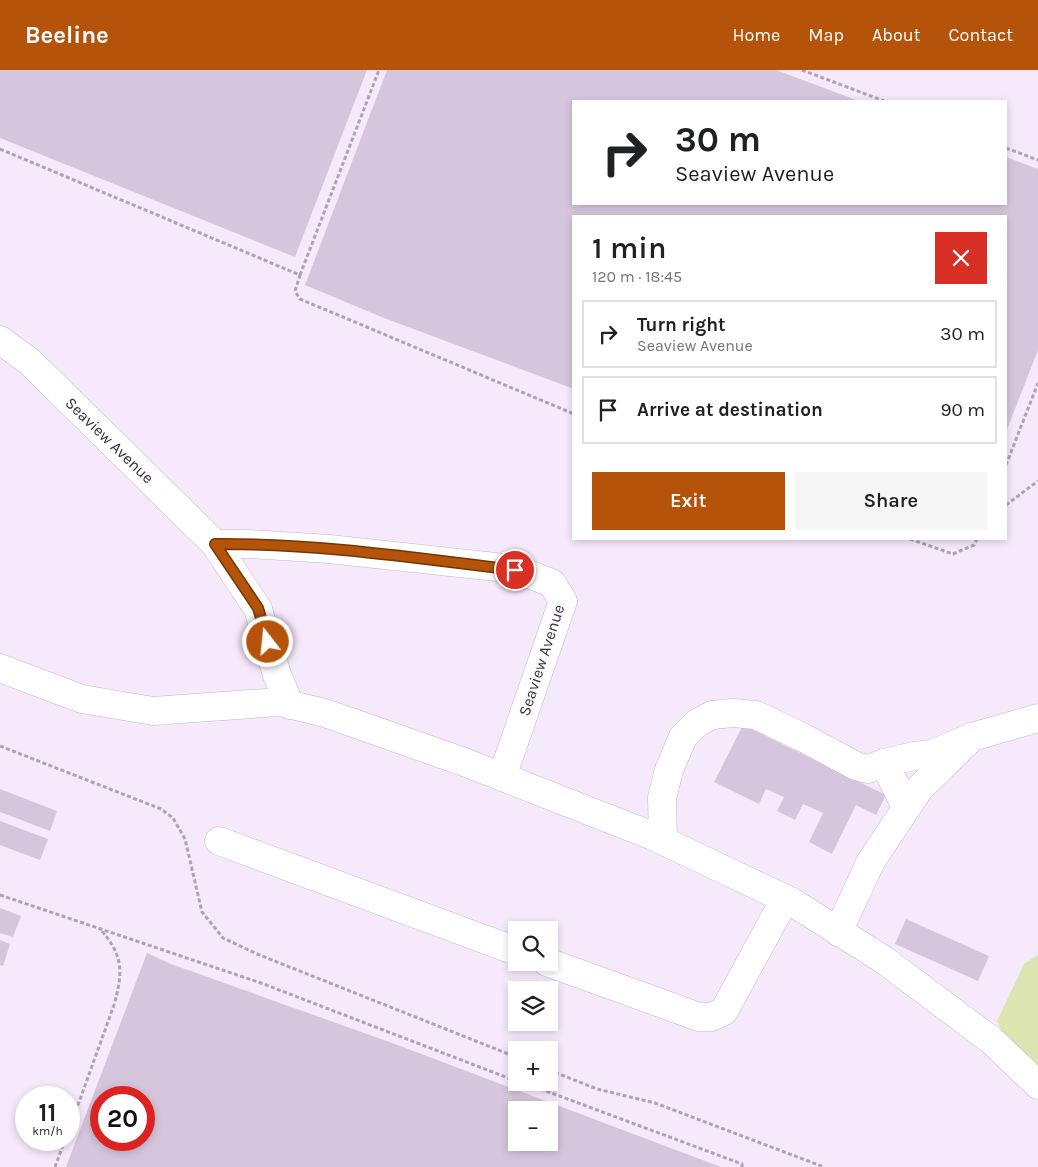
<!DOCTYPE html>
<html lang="en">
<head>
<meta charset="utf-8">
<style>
	body { margin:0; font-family:Karla,sans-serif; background:#f6f6f6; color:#202124; height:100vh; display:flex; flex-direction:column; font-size:19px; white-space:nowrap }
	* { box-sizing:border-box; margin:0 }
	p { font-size:16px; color:#757577 }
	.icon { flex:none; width:28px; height:28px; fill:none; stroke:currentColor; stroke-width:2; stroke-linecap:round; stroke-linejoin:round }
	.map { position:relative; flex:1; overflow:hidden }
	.drawer { position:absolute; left:572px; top:145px; width:435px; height:325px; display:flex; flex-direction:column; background:#fff; border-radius:0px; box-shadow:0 2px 8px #0003 }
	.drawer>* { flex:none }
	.guide { position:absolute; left:572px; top:30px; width:435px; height:105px; border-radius:0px; box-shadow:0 2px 8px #0003; background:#fff; color:#202124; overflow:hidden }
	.controls { position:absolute; left:508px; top:851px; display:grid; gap:10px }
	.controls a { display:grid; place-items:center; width:50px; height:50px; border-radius:0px; background:#fff; box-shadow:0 2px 8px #0003; font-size:25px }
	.speed { position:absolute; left:15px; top:1016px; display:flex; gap:10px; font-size:25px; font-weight:700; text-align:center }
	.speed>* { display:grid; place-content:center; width:65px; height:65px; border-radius:50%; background:#fff; box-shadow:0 2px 8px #0003; line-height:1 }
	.speed small { font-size:12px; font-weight:400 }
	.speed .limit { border:8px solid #d22; background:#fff; color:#111 }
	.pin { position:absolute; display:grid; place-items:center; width:42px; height:42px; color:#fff; margin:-21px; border:2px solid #fff; border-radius:50%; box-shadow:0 1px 5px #0007 }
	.me { position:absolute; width:55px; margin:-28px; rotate:344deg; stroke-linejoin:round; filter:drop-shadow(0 0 4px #0008) }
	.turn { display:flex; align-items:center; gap:18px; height:105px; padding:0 20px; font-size:22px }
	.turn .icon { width:65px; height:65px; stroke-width:2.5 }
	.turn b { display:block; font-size:35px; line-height:42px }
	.round { display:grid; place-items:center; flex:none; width:52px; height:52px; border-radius:0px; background:#f6f6f6 }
	.headline { display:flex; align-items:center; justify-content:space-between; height:85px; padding:0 20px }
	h1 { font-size:30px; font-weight:600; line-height:38px }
	.primary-button { display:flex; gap:10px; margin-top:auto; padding:10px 20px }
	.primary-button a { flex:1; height:58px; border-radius:0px; background:#b45309; color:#fff; font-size:20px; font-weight:600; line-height:58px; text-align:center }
	.primary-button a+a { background:#f6f6f6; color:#202124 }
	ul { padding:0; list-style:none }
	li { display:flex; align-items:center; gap:15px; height:68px; margin:0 10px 8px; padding:0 10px; border:2px solid #e0e0e0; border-radius:0px }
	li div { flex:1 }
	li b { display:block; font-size:19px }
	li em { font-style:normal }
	header { display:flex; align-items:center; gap:30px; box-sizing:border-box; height:70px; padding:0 25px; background:#b45309; color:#fff }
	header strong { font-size:24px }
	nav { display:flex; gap:28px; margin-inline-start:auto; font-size:18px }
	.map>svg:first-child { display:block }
</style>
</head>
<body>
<header>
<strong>Beeline</strong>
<nav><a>Home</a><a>Map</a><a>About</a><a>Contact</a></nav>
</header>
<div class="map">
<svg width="1038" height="1097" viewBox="0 0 1038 1097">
	<rect width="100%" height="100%" fill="#f6e9fc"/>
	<path fill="#dce5b2" d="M1038,885V999L1003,964L997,951L1024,894Z"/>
	<g fill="#d6c6dd" fill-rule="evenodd">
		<path d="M0,0H367L295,187L0,68Z"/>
		<path d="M387,0H776L859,31H574V134H1006V87L1038,99V280L1006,362V146H574V319L384,248L305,215Z"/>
		<path d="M743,655L886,725L876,745L856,735L832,784L809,772L823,743L803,734L795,750L777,741L784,727L766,719L759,734L714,712Z"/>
		<path d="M0,719L57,741L50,761L0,742Z"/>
		<path d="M0,751L48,769L40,790L0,775Z"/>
		<path d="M0,838L21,846L13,867L0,863Z"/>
		<path d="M906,849L989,886L978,911L895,874Z"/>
		<path d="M0,870L10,874L3,896L0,895Z"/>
		<path d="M147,883L171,894L395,974L721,1097H66ZM101,1028H144V1070H101ZM516,1040H549V1072H516Z"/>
	</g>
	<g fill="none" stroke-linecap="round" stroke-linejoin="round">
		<g stroke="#c5b5cc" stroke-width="29">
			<g id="minor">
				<path d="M0,270L30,292L215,474L258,539L277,605L290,635"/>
				<path d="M215,474H249L329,479L515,499L552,513L563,531L502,707"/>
				<path d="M0,598L82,629L153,641L279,632L325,643L464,692L653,766L792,832L884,890L991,970L1038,1015"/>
				<path d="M884,693L906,737"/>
				<path d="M663,770L662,728L669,700L683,667L697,653L712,645L733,643L756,645L802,667L856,696L868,699L884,693L914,686L932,684L972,667"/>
				<path d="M219,771L516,881"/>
				<path d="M838,862L871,791L919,719L972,667L1038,648"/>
				<path d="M547,892L699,947H712L724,941L785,829"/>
			</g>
		</g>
		<g stroke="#ada3b2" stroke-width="3" stroke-dasharray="4 2.5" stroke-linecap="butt">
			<path d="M802,0L884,31"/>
			<path d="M1006,78L1038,90"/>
			<path d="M0,79L300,205L295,221L300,229L574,344"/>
			<path d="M300,205L379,0"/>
			<path d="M1006,395L1038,313"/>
			<path d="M1006,435L1038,411"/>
			<path d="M910,469L953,484L974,475L977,469"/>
			<path d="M0,676L161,739L173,748L185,769L202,842L223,868L257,884L516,987"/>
			<path d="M0,825L261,913L516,1011"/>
			<path d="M549,1000L597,1019L655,1033L824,1097"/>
			<path d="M522,1012L742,1094V1097"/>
			<path d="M69,1060L114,935C123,902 124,886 100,859"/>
			<path d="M55,1097L65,1070"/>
		</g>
		<use href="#minor" stroke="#fff" stroke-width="28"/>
	</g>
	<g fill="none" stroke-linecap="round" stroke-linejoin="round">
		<g stroke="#753606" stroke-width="12">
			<path id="route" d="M268,572L258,538L215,474C315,473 416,488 515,500"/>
		</g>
		<use href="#route" stroke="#b45309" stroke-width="9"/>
	</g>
	<g text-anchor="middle" stroke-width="4" stroke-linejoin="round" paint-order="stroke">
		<g font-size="16" fill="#352f38" stroke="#fdfaff">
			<text transform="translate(110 370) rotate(44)" y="6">Seaview Avenue</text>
			<text transform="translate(541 590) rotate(-72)" y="6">Seaview Avenue</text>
		</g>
	</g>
</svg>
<div class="controls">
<a><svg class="icon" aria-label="search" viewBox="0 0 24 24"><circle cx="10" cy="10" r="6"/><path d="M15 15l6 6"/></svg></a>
<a><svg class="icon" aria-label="layers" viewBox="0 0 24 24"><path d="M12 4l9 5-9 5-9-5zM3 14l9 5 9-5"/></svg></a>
<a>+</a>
<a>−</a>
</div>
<div class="speed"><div>11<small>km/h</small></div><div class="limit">20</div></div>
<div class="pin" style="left:515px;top:500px;background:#d93025"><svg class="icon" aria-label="arrive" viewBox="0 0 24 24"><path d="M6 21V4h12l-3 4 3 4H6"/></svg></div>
<svg class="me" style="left:268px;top:572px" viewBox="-20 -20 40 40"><circle r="17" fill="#b45309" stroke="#fff" stroke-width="3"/><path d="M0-11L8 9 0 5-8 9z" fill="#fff"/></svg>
<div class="guide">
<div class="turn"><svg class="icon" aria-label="right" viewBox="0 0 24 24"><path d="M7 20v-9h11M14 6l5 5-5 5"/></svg><div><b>30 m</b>Seaview Avenue</div></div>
</div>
<section class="drawer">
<div class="headline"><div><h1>1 min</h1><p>120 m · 18:45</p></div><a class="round" style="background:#d93025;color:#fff"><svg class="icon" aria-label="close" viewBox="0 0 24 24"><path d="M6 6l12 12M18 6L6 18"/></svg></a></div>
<ul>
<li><svg class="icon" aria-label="right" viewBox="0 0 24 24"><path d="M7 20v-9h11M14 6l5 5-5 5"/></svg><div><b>Turn right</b><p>Seaview Avenue</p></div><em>30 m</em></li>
<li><svg class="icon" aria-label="arrive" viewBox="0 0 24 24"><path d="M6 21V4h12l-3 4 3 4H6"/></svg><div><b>Arrive at destination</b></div><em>90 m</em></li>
</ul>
<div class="primary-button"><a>Exit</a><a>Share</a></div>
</section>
</div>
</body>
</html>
